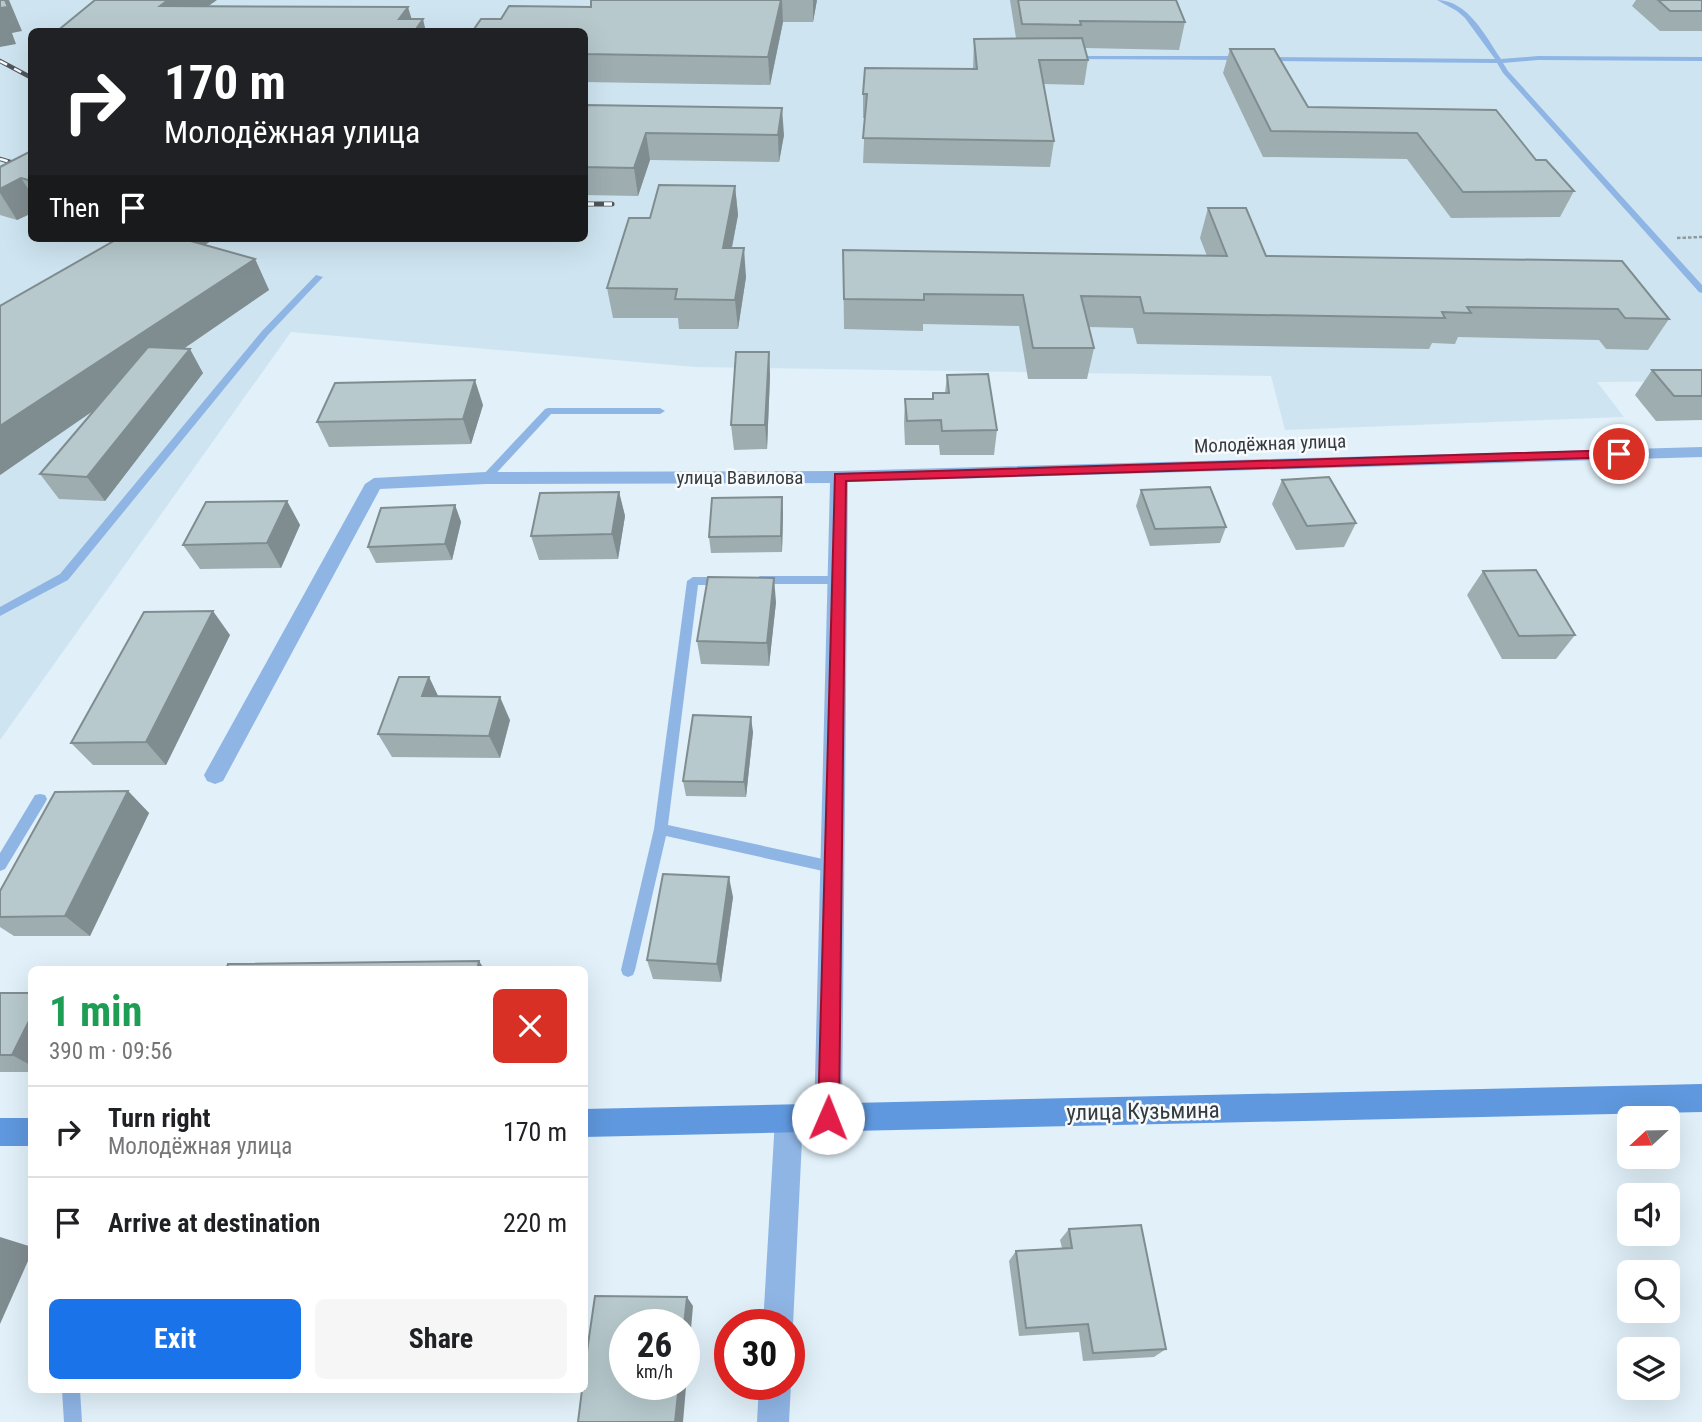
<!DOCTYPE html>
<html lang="en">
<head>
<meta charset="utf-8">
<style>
	body { margin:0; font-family:"Roboto Condensed",sans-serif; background:#f6f6f6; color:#202124; height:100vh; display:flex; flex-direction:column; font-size:26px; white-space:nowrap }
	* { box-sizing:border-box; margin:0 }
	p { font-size:23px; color:#757577 }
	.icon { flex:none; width:38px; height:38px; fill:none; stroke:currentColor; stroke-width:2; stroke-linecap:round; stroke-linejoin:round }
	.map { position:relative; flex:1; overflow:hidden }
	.side { position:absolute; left:28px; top:966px; width:560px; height:427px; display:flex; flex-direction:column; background:#fff; border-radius:10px; box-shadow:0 7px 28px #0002 }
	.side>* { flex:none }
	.banner { position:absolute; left:28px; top:28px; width:560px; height:214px; border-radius:10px; box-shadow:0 7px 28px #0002; background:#202124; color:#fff; overflow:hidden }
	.needle { width:46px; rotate:248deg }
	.controls { position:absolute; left:1617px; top:1106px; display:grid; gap:14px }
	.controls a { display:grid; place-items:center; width:63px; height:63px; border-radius:10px; background:#fff; box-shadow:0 7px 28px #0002; font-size:35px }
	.speed { position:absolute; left:609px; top:1309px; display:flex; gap:14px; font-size:35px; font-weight:700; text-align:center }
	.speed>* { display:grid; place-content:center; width:91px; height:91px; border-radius:50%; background:#fff; box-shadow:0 7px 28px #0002; line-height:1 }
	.speed small { font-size:18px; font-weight:400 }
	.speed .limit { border:10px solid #d22; background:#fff; color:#111 }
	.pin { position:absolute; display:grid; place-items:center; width:60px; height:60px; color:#fff; margin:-30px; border:4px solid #fff; border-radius:50%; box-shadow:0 2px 7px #0007 }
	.me { position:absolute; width:77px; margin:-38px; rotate:1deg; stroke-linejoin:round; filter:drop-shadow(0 0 5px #0008) }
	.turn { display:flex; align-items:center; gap:24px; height:147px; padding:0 21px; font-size:32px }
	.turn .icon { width:91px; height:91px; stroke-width:2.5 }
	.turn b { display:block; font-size:49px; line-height:60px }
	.then { display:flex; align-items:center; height:66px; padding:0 21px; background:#0003; gap:14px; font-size:26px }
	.round { display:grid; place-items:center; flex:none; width:74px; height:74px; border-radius:10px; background:#f6f6f6 }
	.overview { display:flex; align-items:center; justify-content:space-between; height:119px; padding:0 21px }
	h1 { font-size:42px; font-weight:700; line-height:52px; color:#1e9e55 }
	.action { display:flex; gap:14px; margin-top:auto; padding:14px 21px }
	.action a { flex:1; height:80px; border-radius:10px; background:#1a73e8; color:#fff; font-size:28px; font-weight:700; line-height:80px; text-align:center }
	.action a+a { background:#f6f6f6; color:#202124 }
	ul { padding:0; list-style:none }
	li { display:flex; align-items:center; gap:21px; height:91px; padding:0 21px; border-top:2px solid #e0e0e0 }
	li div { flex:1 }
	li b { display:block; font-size:26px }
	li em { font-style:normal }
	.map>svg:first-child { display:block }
</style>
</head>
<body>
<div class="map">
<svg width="1702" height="1422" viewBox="0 0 1702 1422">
	<rect width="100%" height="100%" fill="#e1f0f9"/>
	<path fill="#cee5f1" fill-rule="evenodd" d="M0,0H1702V381L1597,382L1624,417L1285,430L1271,376L695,367L291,332L0,740ZM32,32H584V238H32Z"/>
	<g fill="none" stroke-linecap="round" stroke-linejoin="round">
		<path stroke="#8f9aa0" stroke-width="2.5" stroke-dasharray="3.5 2" stroke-linecap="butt" d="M1677,238L1702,237"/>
		<g fill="#8fb5e5" fill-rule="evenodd">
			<path d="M1437,0C1468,0 1486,37 1501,59L1538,56L1702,57V61L1538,60L1503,63L1508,71L1702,285V293L1699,292L1503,73L1497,63L1263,61L1260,59L1263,57L1495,59L1465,18L1457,11Z"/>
			<path d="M1069,56H1241L1244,58L1241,60L1071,59Z"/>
			<path d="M316,275L323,277L268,335L68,580L0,616V607L60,574L262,331Z"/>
			<path d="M548,408H660L665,411L660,414H551L490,480H482V476L545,409Z"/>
			<path d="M760,576H838L844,580L838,584H760L754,580Z"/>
			<path d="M693,577H721L727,581L721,585H698L668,825L832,861L837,863L839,867L837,871L832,873L666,836L635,970L633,975L628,977L623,975L621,970L654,829L687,581Z"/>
			<path d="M40,794L45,795L47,799L45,803L5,869L0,871V853L35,795Z"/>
			<path d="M62,1390H80L82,1422H64Z"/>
		</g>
		<path fill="#8fb5e5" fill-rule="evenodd" d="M1702,447V457L848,482L842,1118L838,1128L828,1132L818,1128L814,1118L830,483L486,484L380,489L223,781L215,784L207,781L204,775L365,484L374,478L486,472L839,471Z"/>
		<g fill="#8fb5e5" fill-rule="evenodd">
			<path d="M789,1105L799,1109L803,1119L793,1325L789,1335V1325H763L775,1119L779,1109Z"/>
			<path d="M789,1380L791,1384L789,1422H757L759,1384H789Z"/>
		</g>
		<g fill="#5f98de" fill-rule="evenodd">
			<path d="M1702,1084V1112L584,1137V1109Z"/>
			<rect x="0" y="1118" width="32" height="28"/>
		</g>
		<g stroke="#4f565b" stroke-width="4.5">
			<g id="rail-far1">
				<path d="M0,61L32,78"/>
				<path d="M0,159L30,168"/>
			</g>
		</g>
		<g stroke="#4f565b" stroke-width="5">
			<g id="rail">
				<path d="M24,167L32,169"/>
				<path d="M584,204H612"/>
			</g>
		</g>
		<use href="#rail-far1" stroke="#f8fbfd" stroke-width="2.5" stroke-dasharray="8" stroke-linecap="butt"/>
		<use href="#rail" stroke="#f8fbfd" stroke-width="3.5" stroke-dasharray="10" stroke-linecap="butt"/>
	</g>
	<g fill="#9dadb0">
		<path d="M591,0H817L813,22H783L770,85L584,82V32L501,19L591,7Z"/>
		<path d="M1010,0H1176L1185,22L1179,50L1085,48L1088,60L1084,85L1043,84L1054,141L1050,167L863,163L865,118H863V94L973,69L974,39L1016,38Z"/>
		<path d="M1636,0H1702V31H1660L1632,6Z"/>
		<path d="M1230,49L1308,107L1536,160L1574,191L1560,217L1451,218L1407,159L1263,157L1223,73Z"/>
		<path d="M584,105L784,135L779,162L650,160L638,196L584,195Z"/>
		<path d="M31,151L32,213L17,220L0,215V167Z"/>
		<path d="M735,186L738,215L732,248L746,277L738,329H679L678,318H613L607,288L650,218Z"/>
		<path d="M1208,208L1266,256L1622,261L1669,319L1648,350L1606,349L1599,340L1458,337L1455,344L1432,343L1429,349L1137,344L1133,328L1088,327L1094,348L1087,379H1028L1019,326L923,324V331L844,329L843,250L1207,256L1200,238Z"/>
		<path d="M119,238H216L204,245L255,259L269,290L184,348L203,373L105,501L59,499L40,474L95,409L0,475V306Z"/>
		<path d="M769,352L770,376L767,449L734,450L731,425Z"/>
		<path d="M1652,370H1702V420L1656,421L1635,395Z"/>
		<path d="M947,375L997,430L994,455H940L939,445H905L904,423L905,399H932L933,393H945Z"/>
		<path d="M483,405L471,444L329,447L317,422Z"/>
		<path d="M1282,480L1356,523L1344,547L1296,550L1272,504Z"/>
		<path d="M1141,490L1226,527L1220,543L1150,546L1136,506Z"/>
		<path d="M619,492L625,516L618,559L539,560L531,536Z"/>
		<path d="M782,497L783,513L782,552L711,553L709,537Z"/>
		<path d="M287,501L300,525L281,568L200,569L183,545Z"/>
		<path d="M455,505L461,522L452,560L376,563L368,547Z"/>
		<path d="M1483,571L1575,635L1556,659H1502L1467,595Z"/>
		<path d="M776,602L769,666L701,664L697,641Z"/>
		<path d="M230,635L166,765H93L71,743Z"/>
		<path d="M429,677L438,696L510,720L500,758L392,757L378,734Z"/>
		<path d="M753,732L746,797L686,796L683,781Z"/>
		<path d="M128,791L149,813L90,936H14L0,927V891Z"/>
		<path d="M733,897L721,982L653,979L647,960Z"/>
		<rect x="0" y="993" width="32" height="79"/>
		<path d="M1069,1229L1166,1349L1154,1357L1083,1361L1079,1332L1019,1336L1009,1261L1016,1251L1062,1248L1060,1240Z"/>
	</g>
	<g fill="#808d90">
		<path d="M5,0H9L22,31L12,33L16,44L0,47V8Z"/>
		<path d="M168,0H217L172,32L160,6Z"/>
		<path d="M781,0H782L783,22L770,85L768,57Z"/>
		<path d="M813,0H817L813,22Z"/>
		<path d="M408,7L415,30L423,19L426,32H402L399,19Z"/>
		<path d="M782,108L784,135L779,162L778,135Z"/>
		<path d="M646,133L650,160L638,196L634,168Z"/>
		<path d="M21,178L32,195V213L17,220L0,193V189Z"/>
		<path d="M735,186L738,215L726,277L723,248Z"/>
		<path d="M185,238H216L193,252Z"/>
		<path d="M744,248L746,277L738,329L735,300Z"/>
		<path d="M255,259L269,290L0,475V426Z"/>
		<path d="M190,349L203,373L105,501L87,477Z"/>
		<path d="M769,352L770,376L767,449L765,425Z"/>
		<path d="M475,380L483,405L471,444L463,419Z"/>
		<path d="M619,492L625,516L618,559L612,534Z"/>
		<path d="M782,497L783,513L782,552L781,536Z"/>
		<path d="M287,501L300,525L281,568L267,543Z"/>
		<path d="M455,505L461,522L452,560L445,544Z"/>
		<path d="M774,578L776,602L769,666L767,643Z"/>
		<path d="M213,611L230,635L166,765L146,742Z"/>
		<path d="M429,677L440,700L422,696Z"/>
		<path d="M500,697L510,720L500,758L489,736Z"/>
		<path d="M751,717L753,732L746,797L744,782Z"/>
		<path d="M128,791L149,813L90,936L65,916Z"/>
		<path d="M729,877L733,897L721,982L717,964Z"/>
		<path d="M479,961L485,970H477Z"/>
		<path d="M32,1015V1066L12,1055Z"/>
		<path d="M0,1237L32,1247V1252L0,1324Z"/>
		<path d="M687,1297L693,1306L683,1422H675L679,1384H684V1325Z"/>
	</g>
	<g fill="#b7c9cd" stroke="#808d90" stroke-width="2">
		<path d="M0,0H5L8,7L0,8Z"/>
		<path d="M95,0H168L160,6L408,7L399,19H423L414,32H56Z"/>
		<path d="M591,0H781L768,57L584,54V32H472L481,19H501L509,6L591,7Z"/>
		<path d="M1018,0H1176L1185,22L1080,21L1081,25L1022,24Z"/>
		<path d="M1658,0H1702V11H1670Z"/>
		<path d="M1082,38L1088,60H1039L1054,141L863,138L867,94H863L865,68L977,69L974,39Z"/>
		<path d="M1230,49H1274L1308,107L1496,110L1536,160H1546L1574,191L1463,192L1417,133L1271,131Z"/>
		<path d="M584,105L782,108L778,135L646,133L634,168L584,167Z"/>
		<path d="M31,151L32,181L21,178L0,189V167Z"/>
		<path d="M659,185L735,186L723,248H744L735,300L675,299L677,289L607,288L629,218H650Z"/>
		<path d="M1208,208H1246L1266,256L1622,261L1669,319L1625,318L1618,309L1467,307L1471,313L1442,312L1445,318L1144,313L1140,297L1081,296L1094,348H1033L1023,295L924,294V300L844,299L843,250L1227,256Z"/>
		<path d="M119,238H180L255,259L0,426V306Z"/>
		<path d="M148,347L190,349L87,477L40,474Z"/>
		<path d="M736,352H769L765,425H731Z"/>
		<path d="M1652,370H1702V396H1674Z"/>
		<path d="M988,374L997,430L942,431L941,420L907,421L905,399H933V393H949L947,375Z"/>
		<path d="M475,380L463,419L317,422L335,383Z"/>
		<path d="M1329,477L1356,523L1307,526L1282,480Z"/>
		<path d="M1210,487L1226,527L1155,529L1141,490Z"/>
		<path d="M619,492L612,534L531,536L540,493Z"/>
		<path d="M782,497L781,536L709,537L712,498Z"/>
		<path d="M287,501L267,543L183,545L206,502Z"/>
		<path d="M455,505L445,544L368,547L381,508Z"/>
		<path d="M1536,570L1575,635L1519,636L1483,571Z"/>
		<path d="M708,577L774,578L767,643L697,641Z"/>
		<path d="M213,611L146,742L71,743L144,612Z"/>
		<path d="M399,677H429L422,696L500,697L489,736L378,734Z"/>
		<path d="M693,715L751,717L744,782L683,781Z"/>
		<path d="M128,791L65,916L0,917V891L55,792Z"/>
		<path d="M663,874L729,877L717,964L647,960Z"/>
		<path d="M479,961L477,970H226L228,964Z"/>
		<path d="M0,993H32V1015L12,1055H0Z"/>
		<path d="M1141,1225L1166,1349L1093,1353L1088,1324L1026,1328L1016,1251L1072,1248L1069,1229Z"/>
		<path d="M595,1296L687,1297L684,1325H625V1384H679L675,1422H578L582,1390H584V1372Z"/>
	</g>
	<path fill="#e11d48" stroke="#92132f" stroke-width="2" d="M1619,450L1623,451V457L846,481L839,1118L836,1126L828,1129L821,1126L818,1118L835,474Z"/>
	<g text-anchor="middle" stroke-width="5" stroke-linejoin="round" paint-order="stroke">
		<g font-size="19" fill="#353b3f" stroke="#f8fbfd">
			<text transform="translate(1270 443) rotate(-2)" y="7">Молодёжная улица</text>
			<text x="740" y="484">улица Вавилова</text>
		</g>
		<g font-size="23" fill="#353b3f" stroke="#f8fbfd">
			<text transform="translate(1143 1111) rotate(-1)" y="8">улица Кузьмина</text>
		</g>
	</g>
</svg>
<div class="controls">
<a><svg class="needle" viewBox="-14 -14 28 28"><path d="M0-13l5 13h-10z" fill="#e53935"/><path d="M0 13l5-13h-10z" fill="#757577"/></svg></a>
<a><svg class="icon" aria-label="sound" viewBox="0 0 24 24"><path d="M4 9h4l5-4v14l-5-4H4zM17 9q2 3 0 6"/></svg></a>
<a><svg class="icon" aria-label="search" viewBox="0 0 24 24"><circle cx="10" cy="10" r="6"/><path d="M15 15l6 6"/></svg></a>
<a><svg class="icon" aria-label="layers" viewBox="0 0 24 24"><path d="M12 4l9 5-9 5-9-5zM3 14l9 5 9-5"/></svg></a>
</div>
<div class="speed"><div>26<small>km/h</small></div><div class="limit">30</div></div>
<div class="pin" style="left:1619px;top:454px;background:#d93025"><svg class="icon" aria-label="arrive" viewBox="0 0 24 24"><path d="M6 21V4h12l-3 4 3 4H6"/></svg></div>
<svg class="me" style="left:828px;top:1118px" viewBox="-20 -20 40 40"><circle r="19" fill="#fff"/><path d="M0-13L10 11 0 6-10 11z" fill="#e11d48"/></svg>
<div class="banner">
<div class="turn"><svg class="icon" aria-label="right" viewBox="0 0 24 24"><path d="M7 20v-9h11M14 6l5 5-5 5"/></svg><div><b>170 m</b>Молодёжная улица</div></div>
<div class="then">Then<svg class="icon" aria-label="arrive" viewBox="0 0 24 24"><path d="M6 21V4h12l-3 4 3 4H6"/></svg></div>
</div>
<section class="side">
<div class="overview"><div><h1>1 min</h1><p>390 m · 09:56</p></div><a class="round" style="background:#d93025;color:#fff"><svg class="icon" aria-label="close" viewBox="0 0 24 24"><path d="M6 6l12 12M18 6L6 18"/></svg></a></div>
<ul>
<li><svg class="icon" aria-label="right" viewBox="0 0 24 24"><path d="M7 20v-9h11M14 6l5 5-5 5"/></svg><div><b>Turn right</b><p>Молодёжная улица</p></div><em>170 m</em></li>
<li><svg class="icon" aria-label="arrive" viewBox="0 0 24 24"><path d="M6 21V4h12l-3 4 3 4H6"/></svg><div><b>Arrive at destination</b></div><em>220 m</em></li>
</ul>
<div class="action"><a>Exit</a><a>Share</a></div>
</section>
</div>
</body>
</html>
